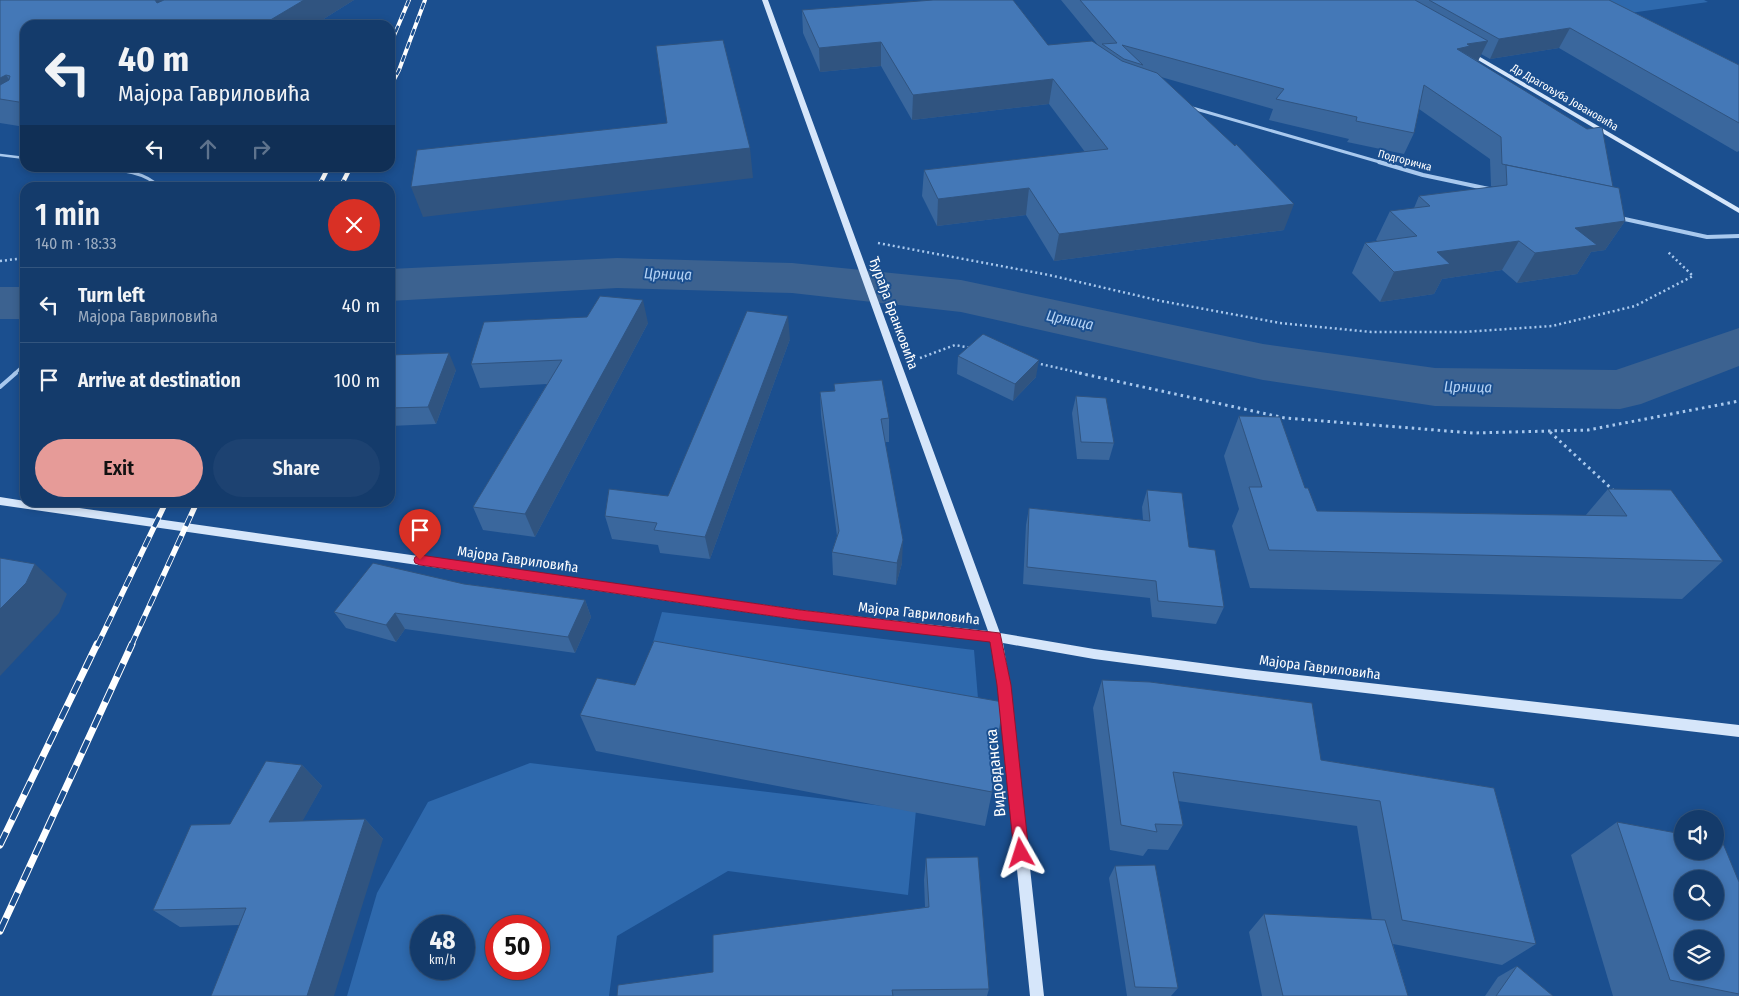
<!DOCTYPE html>
<html lang="en">
<head>
<meta charset="utf-8">
<style>
	body { margin:0; font-family:"Fira Sans Condensed",sans-serif; background:#1d4271; color:#f1f3f6; height:100vh; display:flex; flex-direction:column; font-size:19px; white-space:nowrap }
	* { box-sizing:border-box; margin:0 }
	p { font-size:16px; color:#9dadc1 }
	.icon { flex:none; width:28px; height:28px; fill:none; stroke:currentColor; stroke-width:2; stroke-linecap:round; stroke-linejoin:round }
	.map { position:relative; flex:1; overflow:hidden }
	.drawer { position:absolute; left:20px; top:182px; width:375px; height:325px; display:flex; flex-direction:column; background:#143b6b; border-radius:15px; box-shadow:0 2px 8px #0003,0 0 0 1px #33557e }
	.drawer>* { flex:none }
	.guide { position:absolute; left:20px; top:20px; width:375px; height:152px; border-radius:15px; box-shadow:0 2px 8px #0003,0 0 0 1px #33557e; background:#143b6b; color:#f1f3f6; overflow:hidden }
	.buttons { position:absolute; left:1674px; top:810px; display:grid; gap:10px }
	.buttons a { display:grid; place-items:center; width:50px; height:50px; border-radius:50%; background:#143b6b; box-shadow:0 2px 8px #0003,0 0 0 1px #33557e; font-size:25px }
	.speed { position:absolute; left:410px; top:915px; display:flex; gap:10px; font-size:25px; font-weight:700; text-align:center }
	.speed>* { display:grid; place-content:center; width:65px; height:65px; border-radius:50%; background:#143b6b; box-shadow:0 2px 8px #0003,0 0 0 1px #33557e; line-height:1 }
	.speed small { font-size:12px; font-weight:400 }
	.speed .limit { border:8px solid #d22; background:#fff; color:#111 }
	.pin { position:absolute; display:grid; place-items:center; width:42px; height:42px; color:#fff; margin:-51px -21px; border-radius:50% 50% 50% 0; rotate:-45deg; box-shadow:0 0 5px #0007 }
	.pin .icon { rotate:45deg }
	.me { position:absolute; width:55px; margin:-28px; rotate:354deg; stroke-linejoin:round; filter:drop-shadow(0 0 4px #0008) }
	.turn { display:flex; align-items:center; gap:18px; height:105px; padding:0 15px; font-size:22px }
	.turn .icon { width:65px; height:65px; stroke-width:2.5 }
	.turn b { display:block; font-size:35px; line-height:42px }
	.lanes { display:flex; align-items:center; height:48px; padding:0 15px; background:#0003; justify-content:center; gap:25px; direction:ltr }
	.lanes .off { opacity:.35 }
	.round { display:grid; place-items:center; flex:none; width:52px; height:52px; border-radius:26px; background:#1d4271 }
	.head { display:flex; align-items:center; justify-content:space-between; height:85px; padding:0 15px }
	h1 { font-size:30px; font-weight:600; line-height:38px }
	.action { display:flex; gap:10px; margin-top:auto; padding:10px 15px }
	.action a { flex:1; height:58px; border-radius:30px; background:#e69b98; color:#111; font-size:20px; font-weight:600; line-height:58px; text-align:center }
	.action a+a { background:#1d4271; color:#f1f3f6 }
	ul { padding:0; list-style:none }
	li { display:flex; align-items:center; gap:15px; height:75px; padding:0 15px; border-top:1px solid #33557e }
	li div { flex:1 }
	li b { display:block; font-size:19px }
	li em { font-style:normal }
	.map>svg:first-child { display:block }
</style>
</head>
<body>
<div class="map">
<svg width="1739" height="996" viewBox="0 0 1739 996">
	<rect width="100%" height="100%" fill="#1b4f8f"/>
	<g fill="#2e69ad" fill-rule="evenodd">
		<path d="M1568,0H1704L1708,2L1602,17Z"/>
		<path d="M662,612L974,650L980,723L646,666Z"/>
		<path d="M530,763L916,810L908,895L728,871L617,936L609,996H347L377,893L428,802ZM421,926H464V969H421ZM496,926H539V969H496Z"/>
	</g>
	<g fill="none" stroke-linecap="round" stroke-linejoin="round">
		<g fill="#3c6290" fill-rule="evenodd">
			<path d="M617,258L792,263L961,280L1263,344L1435,368L1616,370L1739,328V366L1641,404L1620,409L1435,406L1263,380L961,312L792,293L617,288L390,301V269Z"/>
			<rect x="0" y="287" width="25" height="32"/>
		</g>
		<g stroke="#a9c9ee" stroke-width="2.5" stroke-dasharray="2 3" stroke-linecap="butt">
			<path d="M878,243L1049,275L1161,301L1280,323L1371,332H1463L1552,326L1635,306L1693,276L1667,251"/>
			<path d="M0,261L25,258"/>
			<path d="M920,358L955,345L971,348"/>
			<path d="M1036,363L1085,374"/>
		</g>
		<g stroke="#a9c9ee" stroke-width="3" stroke-dasharray="2.5 4" stroke-linecap="butt">
			<path d="M1079,373L1285,418L1473,433L1588,430L1739,401"/>
			<path d="M1550,432L1613,490"/>
		</g>
		<path stroke="#a9c9ee" stroke-width="2.5" d="M0,155L25,158"/>
		<g stroke="#a9c9ee" stroke-width="3">
			<path d="M89,168C112,170 144,169 160,188"/>
			<path d="M14,374L25,364"/>
		</g>
		<path stroke="#a9c9ee" stroke-width="4" d="M0,387L16,373"/>
		<path stroke="#a9c9ee" stroke-width="3" d="M1189,107L1383,163"/>
		<g stroke="#a9c9ee" stroke-width="4">
			<path d="M1379,162L1423,175L1489,189"/>
			<path d="M1620,218L1707,237L1739,236"/>
		</g>
		<g fill="#d6e6fa" fill-rule="evenodd">
			<path d="M762,0H768L1000,633L1094,649L1246,669L1739,725V737L1246,679L1094,659L1003,643L1010,685L1044,996H1030L998,685L991,641L800,620L0,505V497L25,501V502H37L800,610L988,631Z"/>
			<path d="M1468,50L1739,208V213L1466,53L1465,52Z"/>
		</g>
		<g stroke="#fff" stroke-width="4">
			<g id="rail-far3">
				<path d="M390,45L409,0"/>
				<path d="M390,87L399,70L425,0"/>
			</g>
		</g>
		<g stroke="#fff" stroke-width="4.5">
			<g id="rail-far2">
				<path d="M318,188L328,168"/>
				<path d="M340,188L350,168"/>
			</g>
		</g>
		<g stroke="#fff" stroke-width="5.5">
			<g id="rail-far1">
				<path d="M97,646L166,502"/>
				<path d="M131,646L197,502"/>
			</g>
		</g>
		<g stroke="#fff" stroke-width="7">
			<g id="rail">
				<path d="M0,845L97,644"/>
				<path d="M0,931L132,644"/>
			</g>
		</g>
		<use href="#rail-far3" stroke="#1b4f8f" stroke-width="2.5" stroke-dasharray="7" stroke-linecap="butt"/>
		<use href="#rail-far2" stroke="#1b4f8f" stroke-width="3" stroke-dasharray="9" stroke-linecap="butt"/>
		<use href="#rail-far1" stroke="#1b4f8f" stroke-width="4" stroke-dasharray="11" stroke-linecap="butt"/>
		<use href="#rail" stroke="#1b4f8f" stroke-width="5" stroke-dasharray="14" stroke-linecap="butt"/>
	</g>
	<g fill="#3a679d">
		<path d="M0,0H354L314,25H25V127L0,123Z"/>
		<path d="M1061,0H1609L1739,65V151L1737,152L1559,48L1490,59L1481,54L1478,61L1613,187L1625,221L1605,250L1591,252L1577,274L1517,283L1502,270L1442,279L1434,294L1380,302L1352,273L1365,243L1377,241L1376,240L1390,211L1414,208L1419,196L1494,187L1491,186L1490,159L1419,109L1414,133L1404,154L1347,142L1349,139L1269,120L1273,109L1161,77L1284,230L1054,261L1026,215L937,226L922,196L924,170L1085,152L1049,104L912,120L881,66L820,72L803,33L802,10L1048,45H1098Z"/>
		<path d="M648,323L535,537L483,530L473,507L547,384L480,388L471,364Z"/>
		<path d="M790,339L710,559L660,553L658,545L612,539L605,516L668,496Z"/>
		<path d="M390,355L456,370L436,424L390,426Z"/>
		<path d="M958,356L1036,377L1013,401L957,374Z"/>
		<path d="M834,384L889,418V442H885L902,563L896,585L833,575L832,552L837,536L821,415L820,392L835,391Z"/>
		<path d="M1076,396L1114,443L1109,460L1077,459L1072,413Z"/>
		<path d="M1239,416L1305,488L1317,511L1585,516L1608,489L1723,561L1682,599L1250,588L1232,526L1239,509L1224,456Z"/>
		<path d="M1147,490L1189,547L1224,607L1216,624L1152,617L1150,598L1023,584L1026,525L1029,508L1143,520L1142,507Z"/>
		<path d="M464,584L585,600L591,617L575,653L405,629L396,642L346,628L334,612Z"/>
		<path d="M1102,680L1321,760L1494,788L1536,944L1502,965L1393,944L1408,996H1262L1249,932L1264,914L1372,920L1357,826L1178,801L1183,825L1168,850L1148,849L1143,856L1110,850L1093,708Z"/>
		<path d="M580,715L992,792L985,826L596,751Z"/>
		<path d="M302,765L322,786L302,821L365,819L383,839L239,925L180,927L153,910L230,824Z"/>
		<path d="M1617,822L1739,882V996H1613L1571,855Z"/>
		<path d="M926,858L989,989L987,996H617L713,972L925,907L924,880Z"/>
		<path d="M1115,866L1178,988L1171,996H1127L1109,878Z"/>
		<path d="M1517,966L1553,996H1485L1498,977Z"/>
	</g>
	<g fill="#305480">
		<path d="M155,0H206L170,22Z"/>
		<path d="M304,0H354L314,25H262Z"/>
		<path d="M1570,28L1559,48L1490,59L1499,39Z"/>
		<path d="M1488,41L1478,61L1457,49L1467,44Z"/>
		<path d="M881,42V66L820,72L819,48Z"/>
		<path d="M6,75L24,101L0,99V78Z"/>
		<path d="M1053,79L1049,104L912,120L913,95Z"/>
		<path d="M750,148L753,178L423,217L411,187Z"/>
		<path d="M1029,188L1026,215L937,226L938,199Z"/>
		<path d="M1294,204L1284,230L1054,261L1059,234Z"/>
		<path d="M1625,221L1605,250L1591,252L1577,274L1517,283L1535,253L1575,228Z"/>
		<path d="M1519,241L1502,270L1442,279L1434,294L1380,302L1394,272L1437,252Z"/>
		<path d="M643,300L648,323L535,537L525,514Z"/>
		<path d="M788,316L790,339L710,559L705,537Z"/>
		<path d="M449,353L456,370L436,424L428,407Z"/>
		<path d="M1039,360L1036,377L1013,401L1015,384Z"/>
		<path d="M903,540L902,563L896,585L897,563Z"/>
		<path d="M35,564L67,594L59,613L0,676V609Z"/>
		<path d="M585,600L591,617L575,653L568,637Z"/>
		<path d="M395,613L405,629L396,642L386,625Z"/>
		<path d="M302,765L322,786L291,842L269,822Z"/>
		<path d="M365,819L383,839L334,996H307Z"/>
	</g>
	<g fill="#4478b7" stroke="#305480" fill-rule="evenodd">
		<path d="M0,0H155L157,3L164,0H304L262,25H25V103L0,99V85L9,80L10,76L6,75L0,78Z"/>
		<path d="M933,0H1013L1048,45L1092,41L1122,61L1157,73L1235,146L1236,144L1294,204L1059,234L1029,188L938,199L924,170L1108,149L1053,79L913,95L881,42L819,48L802,10Z"/>
		<path d="M1080,0H1415L1488,41L1467,44L1470,46L1457,49L1587,129L1602,127L1613,187L1502,164L1501,137L1424,85L1414,133L1356,121L1357,117L1276,99L1284,89L1122,45L1143,65L1124,59L1102,44L1117,43Z"/>
		<path d="M1429,0H1609L1739,65V123L1570,28L1499,39Z"/>
		<path d="M723,40L750,148L411,187L417,150L667,123L656,46Z"/>
		<path d="M1506,165L1619,188L1625,221L1575,228L1597,245L1535,253L1519,241L1437,252L1450,264L1394,272L1365,243L1417,236L1390,211L1430,206L1419,196L1507,185Z"/>
		<path d="M600,296L643,300L525,514L473,507L562,360L471,364L484,322L587,317Z"/>
		<path d="M747,311L788,316L705,537L654,530L657,523L605,516L609,489L668,496Z"/>
		<path d="M983,334L1039,360L1015,384L958,356Z"/>
		<path d="M449,353L428,407L390,408V355Z"/>
		<path d="M882,380L889,418L881,419L903,540L897,563L832,552L839,531L820,392L835,391L834,384Z"/>
		<path d="M1076,396L1106,398L1114,443L1081,442Z"/>
		<path d="M1239,416L1280,417L1305,488H1308L1317,511L1627,516L1608,489L1671,490L1723,561L1269,550L1249,487H1262Z"/>
		<path d="M1147,490L1182,493L1189,547L1215,550L1224,607L1158,601L1156,581L1027,567L1029,508L1150,521Z"/>
		<path d="M0,558L35,564L26,583L0,609Z"/>
		<path d="M373,563L464,584L585,600L568,637L395,613L386,625L334,612Z"/>
		<path d="M654,641L1003,702L992,792L580,715L597,678L635,685Z"/>
		<path d="M1102,680L1150,682L1312,703L1321,760L1494,788L1536,944L1402,920L1380,801L1173,772L1183,825L1155,824L1157,832L1121,825Z"/>
		<path d="M266,761L302,765L269,822L365,819L307,996H211L246,908L153,910L191,825L230,824Z"/>
		<path d="M1617,822L1682,834V851H1715V840L1722,841L1739,882V994L1670,980ZM1682,879H1715V911H1682ZM1682,939H1715V971H1682Z"/>
		<path d="M978,857L989,989L892,990L893,996H617L618,985L713,972V935L929,907L926,858Z"/>
		<path d="M1155,865L1178,988L1135,987L1115,866Z"/>
		<path d="M1264,914L1385,920L1408,996H1283Z"/>
		<path d="M1517,966L1553,996H1496Z"/>
	</g>
	<path fill="#e11d48" stroke="#92132f" d="M420,555L800,610L1000,633L1011,685L1029,853L1027,859L1021,861L1016,859L1014,853L997,685L990,642L800,620L420,565L415,563L414,560L415,557Z"/>
	<g text-anchor="middle" stroke-width="4" stroke-linejoin="round" paint-order="stroke">
		<g font-size="11" fill="#fff" stroke="#1b4f8f">
			<text transform="translate(1565 97) rotate(30)" y="4">Др Драгољуба Јовановића</text>
			<text transform="translate(1405 160) rotate(15)" y="4">Подгоричка</text>
		</g>
		<g font-size="14" fill="#fff" stroke="#1b4f8f">
			<text transform="translate(894 313) rotate(70)" y="5">Ђурађа Бранковића</text>
			<text transform="translate(518 559) rotate(8)" y="5">Мајора Гавриловића</text>
			<text transform="translate(919 613) rotate(6)" y="5">Мајора Гавриловића</text>
			<text transform="translate(1320 667) rotate(7)" y="5">Мајора Гавриловића</text>
		</g>
		<g font-size="15" font-style="italic" fill="#b5d3f5" stroke="#1b4f8f">
			<text transform="translate(668 274) rotate(2)" y="5">Црница</text>
			<text transform="translate(1070 320) rotate(12)" y="5">Црница</text>
			<text transform="translate(1468 387) rotate(1)" y="5">Црница</text>
		</g>
		<g font-size="16" fill="#fff" stroke="#1b4f8f">
			<text transform="translate(995 773) rotate(-96)" y="6">Видовданска</text>
		</g>
	</g>
</svg>
<div class="buttons">
<a><svg class="icon" aria-label="sound" viewBox="0 0 24 24"><path d="M4 9h4l5-4v14l-5-4H4zM17 9q2 3 0 6"/></svg></a>
<a><svg class="icon" aria-label="search" viewBox="0 0 24 24"><circle cx="10" cy="10" r="6"/><path d="M15 15l6 6"/></svg></a>
<a><svg class="icon" aria-label="layers" viewBox="0 0 24 24"><path d="M12 4l9 5-9 5-9-5zM3 14l9 5 9-5"/></svg></a>
</div>
<div class="speed"><div>48<small>km/h</small></div><div class="limit">50</div></div>
<div class="pin" style="left:420px;top:560px;background:#d93025"><svg class="icon" aria-label="arrive" viewBox="0 0 24 24"><path d="M6 21V4h12l-3 4 3 4H6"/></svg></div>
<svg class="me" style="left:1021px;top:853px" viewBox="-20 -20 40 40"><path d="M0-17L14 15 0 8-14 15z" fill="#e11d48" stroke="#fff" stroke-width="4"/></svg>
<div class="guide">
<div class="turn"><svg class="icon" aria-label="left" viewBox="0 0 24 24"><path d="M17 20v-9H6M10 6l-5 5 5 5"/></svg><div><b>40 m</b>Мајора Гавриловића</div></div>
<div class="lanes"><svg class="icon" aria-label="left" viewBox="0 0 24 24"><path d="M17 20v-9H6M10 6l-5 5 5 5"/></svg><svg class="icon off" aria-label="ahead" viewBox="0 0 24 24"><path d="M12 20V5M6 11l6-6 6 6"/></svg><svg class="icon off" aria-label="right" viewBox="0 0 24 24"><path d="M7 20v-9h11M14 6l5 5-5 5"/></svg></div>
</div>
<section class="drawer">
<div class="head"><div><h1>1 min</h1><p>140 m · 18:33</p></div><a class="round" style="background:#d93025;color:#fff"><svg class="icon" aria-label="close" viewBox="0 0 24 24"><path d="M6 6l12 12M18 6L6 18"/></svg></a></div>
<ul>
<li><svg class="icon" aria-label="left" viewBox="0 0 24 24"><path d="M17 20v-9H6M10 6l-5 5 5 5"/></svg><div><b>Turn left</b><p>Мајора Гавриловића</p></div><em>40 m</em></li>
<li><svg class="icon" aria-label="arrive" viewBox="0 0 24 24"><path d="M6 21V4h12l-3 4 3 4H6"/></svg><div><b>Arrive at destination</b></div><em>100 m</em></li>
</ul>
<div class="action"><a>Exit</a><a>Share</a></div>
</section>
</div>
</body>
</html>
